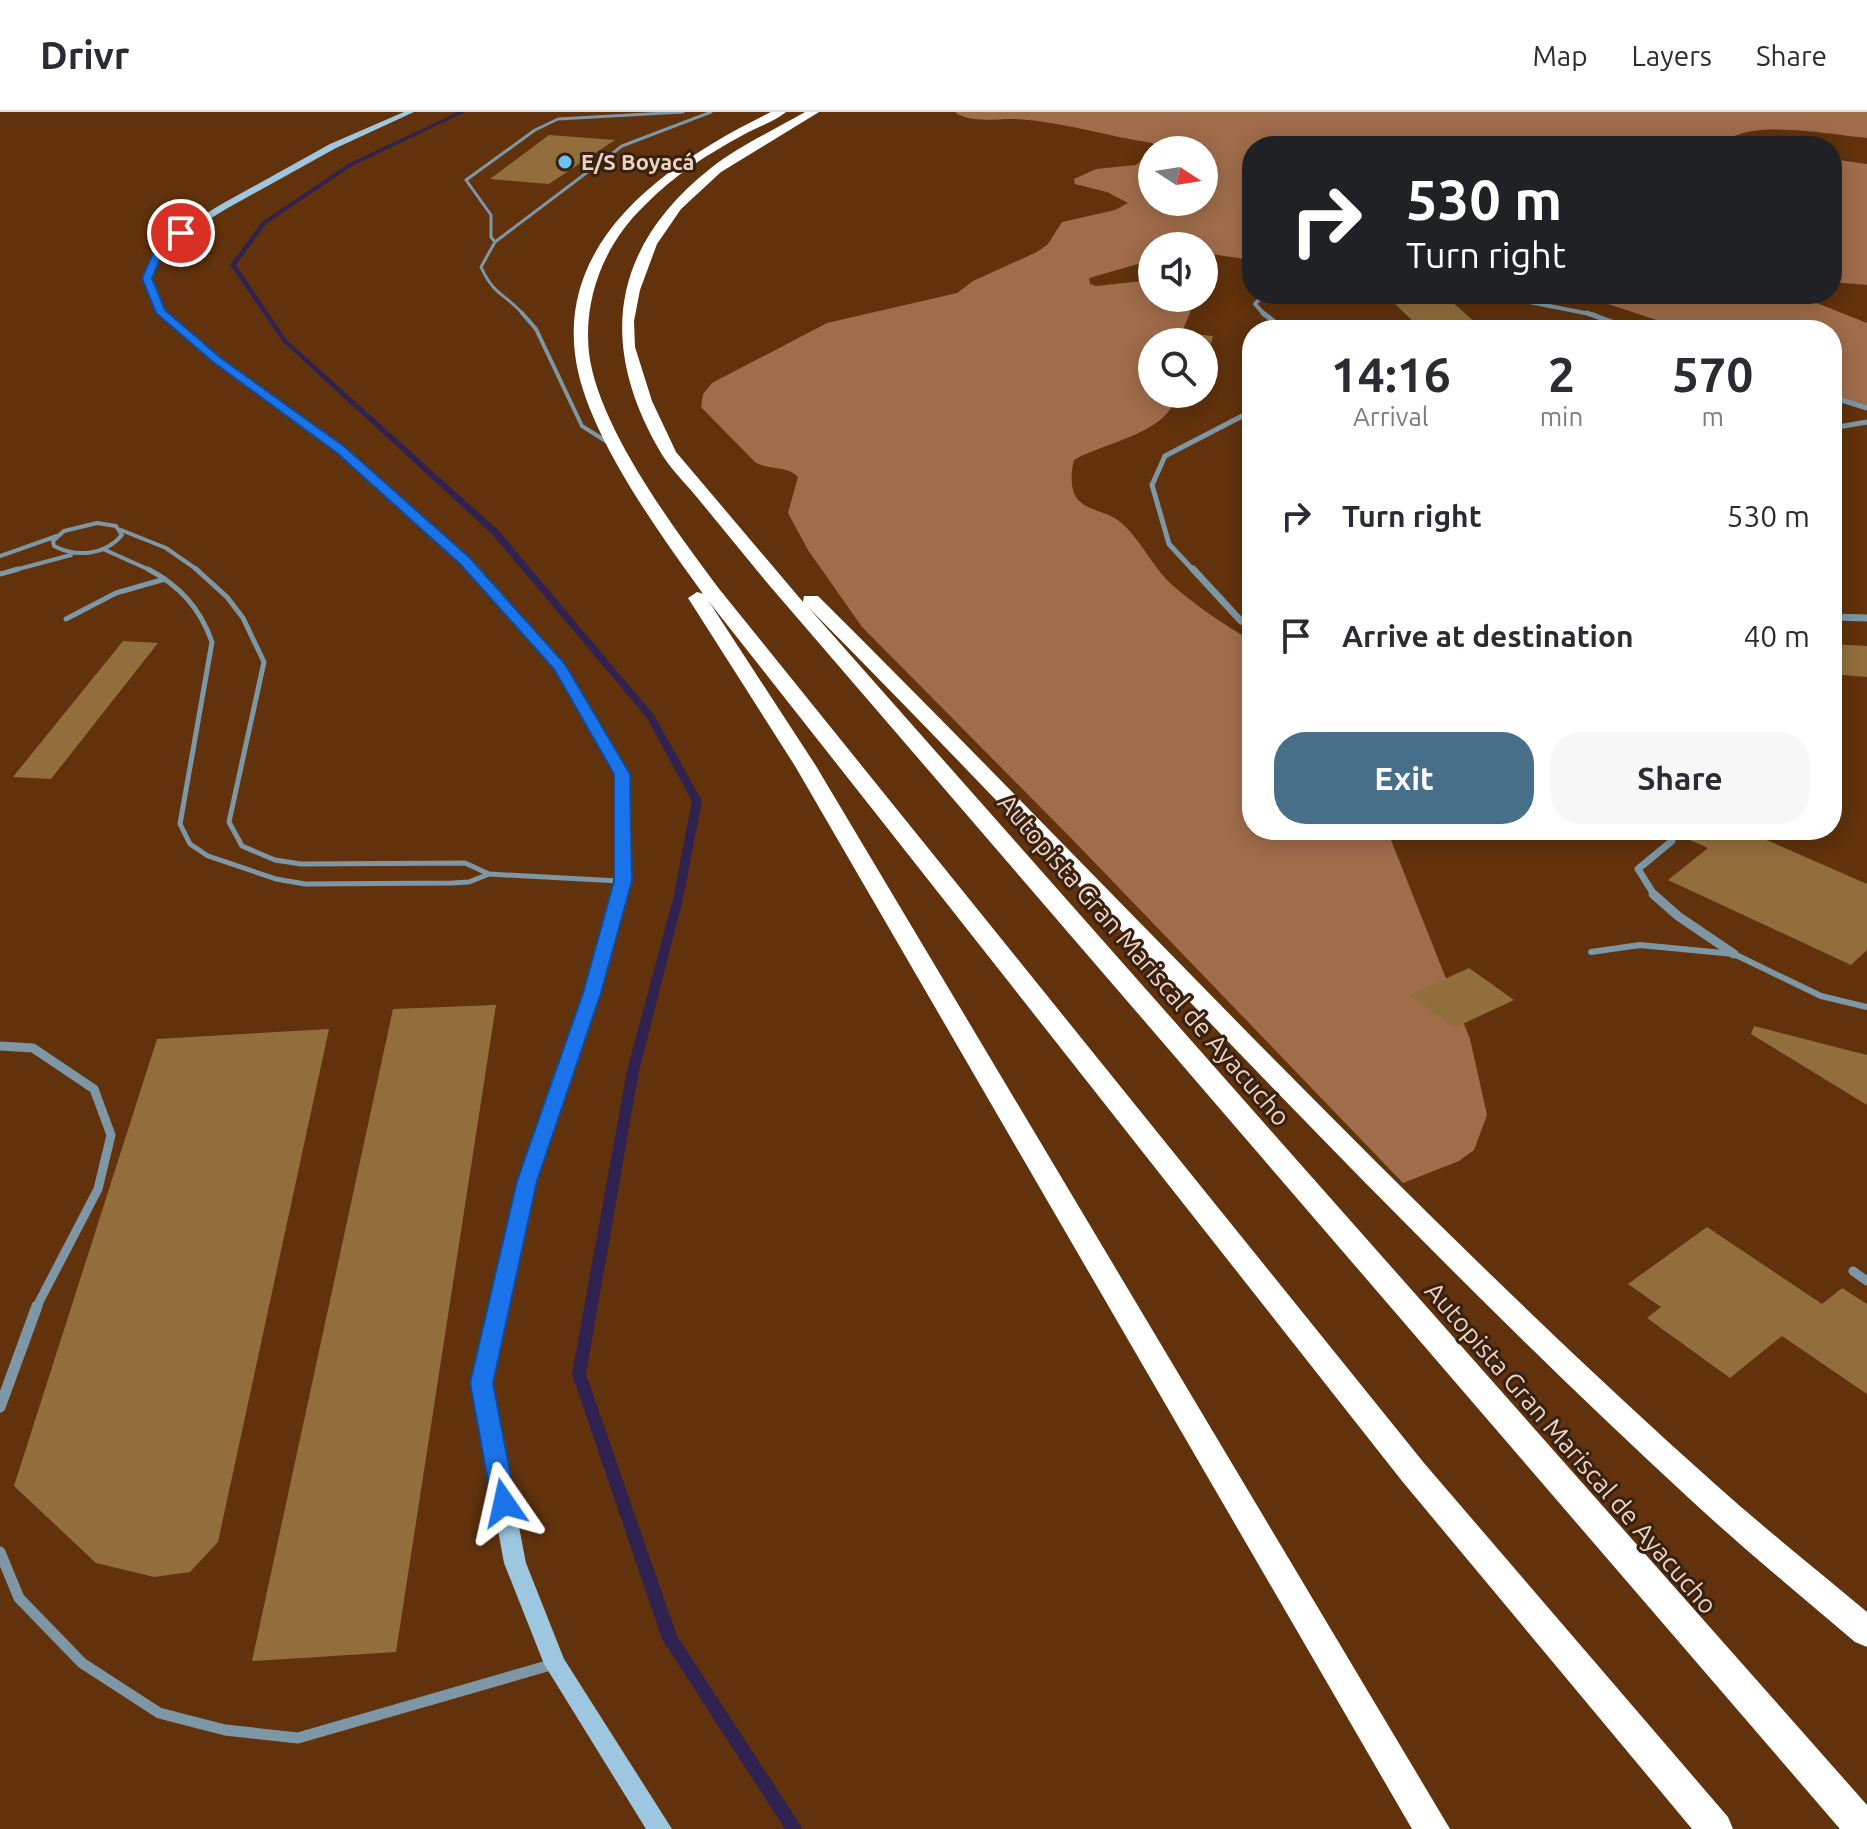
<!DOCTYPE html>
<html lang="en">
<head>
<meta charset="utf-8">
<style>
	body { margin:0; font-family:Ubuntu,sans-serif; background:#f7f7f7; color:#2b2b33; height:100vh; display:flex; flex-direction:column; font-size:30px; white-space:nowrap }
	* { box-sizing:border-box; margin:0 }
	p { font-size:26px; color:#7c7c81 }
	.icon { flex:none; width:44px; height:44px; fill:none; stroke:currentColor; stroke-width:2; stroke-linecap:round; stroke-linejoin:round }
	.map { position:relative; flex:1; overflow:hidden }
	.drawer { position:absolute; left:1242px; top:208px; width:600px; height:520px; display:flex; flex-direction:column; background:#fff; border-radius:32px; box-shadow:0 4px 20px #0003 }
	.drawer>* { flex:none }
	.guide { position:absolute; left:1242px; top:24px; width:600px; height:168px; border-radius:32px; box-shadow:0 4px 20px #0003; background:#202124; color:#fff; overflow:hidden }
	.needle { width:52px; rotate:102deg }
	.tools { position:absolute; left:1138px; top:24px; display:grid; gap:16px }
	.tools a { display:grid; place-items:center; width:80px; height:80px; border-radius:50%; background:#fff; box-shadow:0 4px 20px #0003; font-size:40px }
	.pin { position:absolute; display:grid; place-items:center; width:68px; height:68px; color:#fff; margin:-34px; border:4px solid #fff; border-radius:50%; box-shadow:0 2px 8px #0007 }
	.me { position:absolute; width:88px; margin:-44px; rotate:349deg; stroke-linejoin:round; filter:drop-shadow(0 0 6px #0008) }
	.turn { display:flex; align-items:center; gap:28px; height:168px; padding:0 32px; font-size:36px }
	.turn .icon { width:104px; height:104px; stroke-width:2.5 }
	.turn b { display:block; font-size:56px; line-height:68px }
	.eta { display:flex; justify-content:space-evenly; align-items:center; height:136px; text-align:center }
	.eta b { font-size:48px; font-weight:600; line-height:56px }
	.button { display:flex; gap:16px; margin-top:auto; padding:16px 32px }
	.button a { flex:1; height:92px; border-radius:32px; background:#486f89; color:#fff; font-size:32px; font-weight:600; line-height:92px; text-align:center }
	.button a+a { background:#f7f7f7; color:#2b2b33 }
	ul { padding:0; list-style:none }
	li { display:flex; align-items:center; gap:24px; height:120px; padding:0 32px }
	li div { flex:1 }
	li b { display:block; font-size:30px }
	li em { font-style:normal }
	header { display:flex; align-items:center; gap:48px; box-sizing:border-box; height:112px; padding:0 40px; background:#fff; border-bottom:2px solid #e1e1e2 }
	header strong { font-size:38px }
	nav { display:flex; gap:44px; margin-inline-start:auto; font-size:28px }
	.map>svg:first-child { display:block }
</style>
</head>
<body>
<header>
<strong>Drivr</strong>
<nav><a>Map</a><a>Layers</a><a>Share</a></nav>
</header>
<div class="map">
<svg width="1867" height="1717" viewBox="0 0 1867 1717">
	<rect width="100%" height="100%" fill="#61320c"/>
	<g fill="#a06d4b">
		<path d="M955,0H1867V26C1834,23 1761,9 1733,25L1738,30L1755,34H1252V148L1204,141V134H1152V148L1089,166L1090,172L1096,174L1152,168V186H1196L1178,230H1152V282H1176C1172,320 1103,331 1074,348C1071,359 1070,375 1076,385C1084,398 1108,400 1119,409C1141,427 1151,453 1171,472C1196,494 1223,512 1252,529V718H1387L1470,927L1487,1003L1474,1038L1459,1049L1403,1071L1071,726L862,515L808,438L788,401L798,365C787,353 769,359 755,350L701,295L703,282L712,271L827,211L957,181L973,169L1037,140L1048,132L1062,110L1115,98L1128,91L1107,80L1075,72L1074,67L1096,57L1136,53L1152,39V90H1204V38H1154L1157,35L1152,31C1106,24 1063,10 1016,7C998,6 970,12 955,0Z"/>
		<path d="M1832,47L1867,52V173L1832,170Z"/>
		<path d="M1534,182H1794L1867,211V297L1832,286V218H1687L1608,192Z"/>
	</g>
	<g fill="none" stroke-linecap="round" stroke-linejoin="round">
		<path fill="#302250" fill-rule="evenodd" d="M458,0H465L352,54L266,112L236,153L287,228L498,418L654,603L702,689L683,787L639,959L586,1262L677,1524L803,1717H785L662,1527L572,1262L627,959L673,787L692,689L647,606L492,422L283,230L230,153L262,110L348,52Z"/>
	</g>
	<g fill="#926e3c">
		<path d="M549,23L615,28L549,72L490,67Z"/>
		<path d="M1450,188L1484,218H1422L1395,192Z"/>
		<path d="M1163,219L1213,224L1204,258V230H1160Z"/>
		<path d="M123,529L158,531L51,667L13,665Z"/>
		<path d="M1832,532L1867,534V565L1832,562Z"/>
		<path d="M1667,718H1744L1867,772V838L1851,853L1668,768L1708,736Z"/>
		<path d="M1469,856L1514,888L1454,916L1410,883Z"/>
		<path d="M496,893L396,1540L252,1549L393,897Z"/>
		<path d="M1754,914L1867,943V993L1751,922Z"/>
		<path d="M329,917L218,1430L190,1460L154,1465L96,1451L14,1374L157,927Z"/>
		<path d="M1707,1115L1822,1192L1842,1176L1867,1192V1282L1782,1224L1730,1266L1647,1206L1661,1195L1628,1172Z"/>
	</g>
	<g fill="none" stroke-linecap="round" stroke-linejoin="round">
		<g stroke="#7d97a6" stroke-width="3">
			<path d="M495,130L491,125V103L466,68L535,18L558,7L683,0"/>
			<path d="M524,203C505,181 494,184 481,155L495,130L622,34L711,0"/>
		</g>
		<g stroke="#7d97a6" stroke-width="4">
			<path d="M522,201L536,217L582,314L612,333"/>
			<path d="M97,411L116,414L122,423C105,443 77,446 54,434L53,429L64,419Z"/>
			<path d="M121,418L166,436L199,459"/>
			<path d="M103,437L152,459"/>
			<path d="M0,444L57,424"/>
			<path d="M11,459L71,443"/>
		</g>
		<g stroke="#7d97a6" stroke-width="5">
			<path d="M148,457C180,474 200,496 212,530L180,712L190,732L208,744L276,767L305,772L452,771L469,770L489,762"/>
			<path d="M196,457L227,485L243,506L264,550L229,710L242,734L275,748L301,752L465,751L489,762L619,769"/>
			<path d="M0,462L18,457"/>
			<path d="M66,507L116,481L165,467"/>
		</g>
		<path stroke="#7d97a6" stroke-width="6" d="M1591,840L1640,833L1734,842L1821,884L1867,895"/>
		<g stroke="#7d97a6" stroke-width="4">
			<path d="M1264,182L1255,192L1265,203"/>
			<path d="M1488,182L1595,203"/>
		</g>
		<g stroke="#7d97a6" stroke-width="5">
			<path d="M1263,201L1285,218"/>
			<path d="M1587,201L1634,218"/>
			<path d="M1832,285L1867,296"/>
			<path d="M1832,316L1867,310"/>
			<path d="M1194,459L1169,432L1152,373L1165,344L1252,299"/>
		</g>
		<g stroke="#7d97a6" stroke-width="7">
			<path d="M1193,457L1241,509L1252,513"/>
			<path d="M1832,505L1867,506"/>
			<path d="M1655,784L1638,757L1672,729"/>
		</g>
		<g stroke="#7d97a6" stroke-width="9">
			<path d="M1653,782L1678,804L1734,842"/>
			<path d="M0,934L33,936L94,977L111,1023L98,1077L36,1196"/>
			<path d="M1853,1159L1867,1169"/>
		</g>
		<g stroke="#7d97a6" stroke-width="11">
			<path d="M0,1295L37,1194"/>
			<path d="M0,1440L19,1486L82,1551L159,1601L225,1618L298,1626L554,1552"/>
		</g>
		<path fill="#9dc7e0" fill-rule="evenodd" d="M404,0H414L336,36L226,97L164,135L152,166L164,198L221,246L345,336L469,446L565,552L629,662L631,769L600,881L536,1069L491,1271L526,1451L564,1547L672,1717H646L544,1552L504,1451L471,1271L518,1069L584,881L615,769V662L555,557L461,452L337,340L213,250L157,201L142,166L157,132L220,93L330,32Z"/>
		<g fill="#fff" fill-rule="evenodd">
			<path d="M771,0H786C774,10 757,15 743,23C708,42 673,64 645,93C605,131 583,185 589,241C598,315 675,418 720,478L1424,1351L1728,1705L1733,1717H1692L1402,1369L706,486C661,423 584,320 575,242C560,120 677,46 771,0Z"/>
			<path d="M805,0H819L721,60L681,97L657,132L640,178L634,209L635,235L652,289L676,340L803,490L804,484H818C1116,780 1401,1091 1715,1372C1764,1416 1816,1457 1867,1500V1535L1855,1530C1801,1484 1745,1438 1693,1390C1384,1105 1103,793 808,495L1867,1693V1717H1840L769,473C744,443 720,413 695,383C684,370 670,356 661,341C597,232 611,135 711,56C739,34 774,18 805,0Z"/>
			<path d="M697,480L704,482L816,654L1450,1717H1412L795,654L688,486Z"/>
		</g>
	</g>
	<path fill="#1a73e8" stroke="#114b97" stroke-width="2" d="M178,119L186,121L165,136L152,166L165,198L221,246L345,335L470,446L565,552L630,662L632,769L601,881L537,1069L493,1271L516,1391L512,1398L504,1401L495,1398L492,1391L470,1271L517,1069L583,881L614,769V662L554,557L460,452L337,341L213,250L156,201L142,166L157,132Z"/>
	<circle fill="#6cc3f2" stroke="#372112" stroke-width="3" cx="565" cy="50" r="8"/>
	<g text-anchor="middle" stroke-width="6" stroke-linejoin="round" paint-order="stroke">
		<g font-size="22" font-weight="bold" fill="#efd2bf" stroke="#372112" text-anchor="start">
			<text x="581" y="58">E/S Boyacá</text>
		</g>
		<g font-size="26" fill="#efd2bf" stroke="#372112">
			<text transform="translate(1144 848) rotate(49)" y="9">Autopista Gran Mariscal de Ayacucho</text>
			<text transform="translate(1571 1336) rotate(49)" y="9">Autopista Gran Mariscal de Ayacucho</text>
		</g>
	</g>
</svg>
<div class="tools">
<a><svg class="needle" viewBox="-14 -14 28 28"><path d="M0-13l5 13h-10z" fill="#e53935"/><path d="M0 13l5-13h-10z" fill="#7c7c81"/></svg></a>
<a><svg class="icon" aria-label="sound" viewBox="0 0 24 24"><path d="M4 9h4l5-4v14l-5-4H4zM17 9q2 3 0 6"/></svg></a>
<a><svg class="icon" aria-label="search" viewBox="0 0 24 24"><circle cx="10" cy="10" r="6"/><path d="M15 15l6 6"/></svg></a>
</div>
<div class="pin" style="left:181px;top:121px;background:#d93025"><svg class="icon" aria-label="arrive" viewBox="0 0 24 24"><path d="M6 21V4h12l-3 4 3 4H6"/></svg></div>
<svg class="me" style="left:504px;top:1391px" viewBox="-20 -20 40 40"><path d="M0-17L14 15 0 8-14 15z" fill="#1a73e8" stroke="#fff" stroke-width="4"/></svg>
<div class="guide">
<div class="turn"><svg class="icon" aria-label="right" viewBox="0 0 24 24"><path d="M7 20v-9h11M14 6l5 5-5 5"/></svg><div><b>530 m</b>Turn right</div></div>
</div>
<section class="drawer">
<div class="eta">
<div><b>14:16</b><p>Arrival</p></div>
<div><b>2</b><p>min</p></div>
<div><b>570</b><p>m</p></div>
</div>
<ul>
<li><svg class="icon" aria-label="right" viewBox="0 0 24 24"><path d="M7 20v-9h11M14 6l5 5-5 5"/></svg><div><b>Turn right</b></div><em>530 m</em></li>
<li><svg class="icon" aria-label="arrive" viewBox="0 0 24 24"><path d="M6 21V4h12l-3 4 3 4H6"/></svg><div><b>Arrive at destination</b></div><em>40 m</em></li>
</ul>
<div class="button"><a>Exit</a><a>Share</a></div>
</section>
</div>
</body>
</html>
